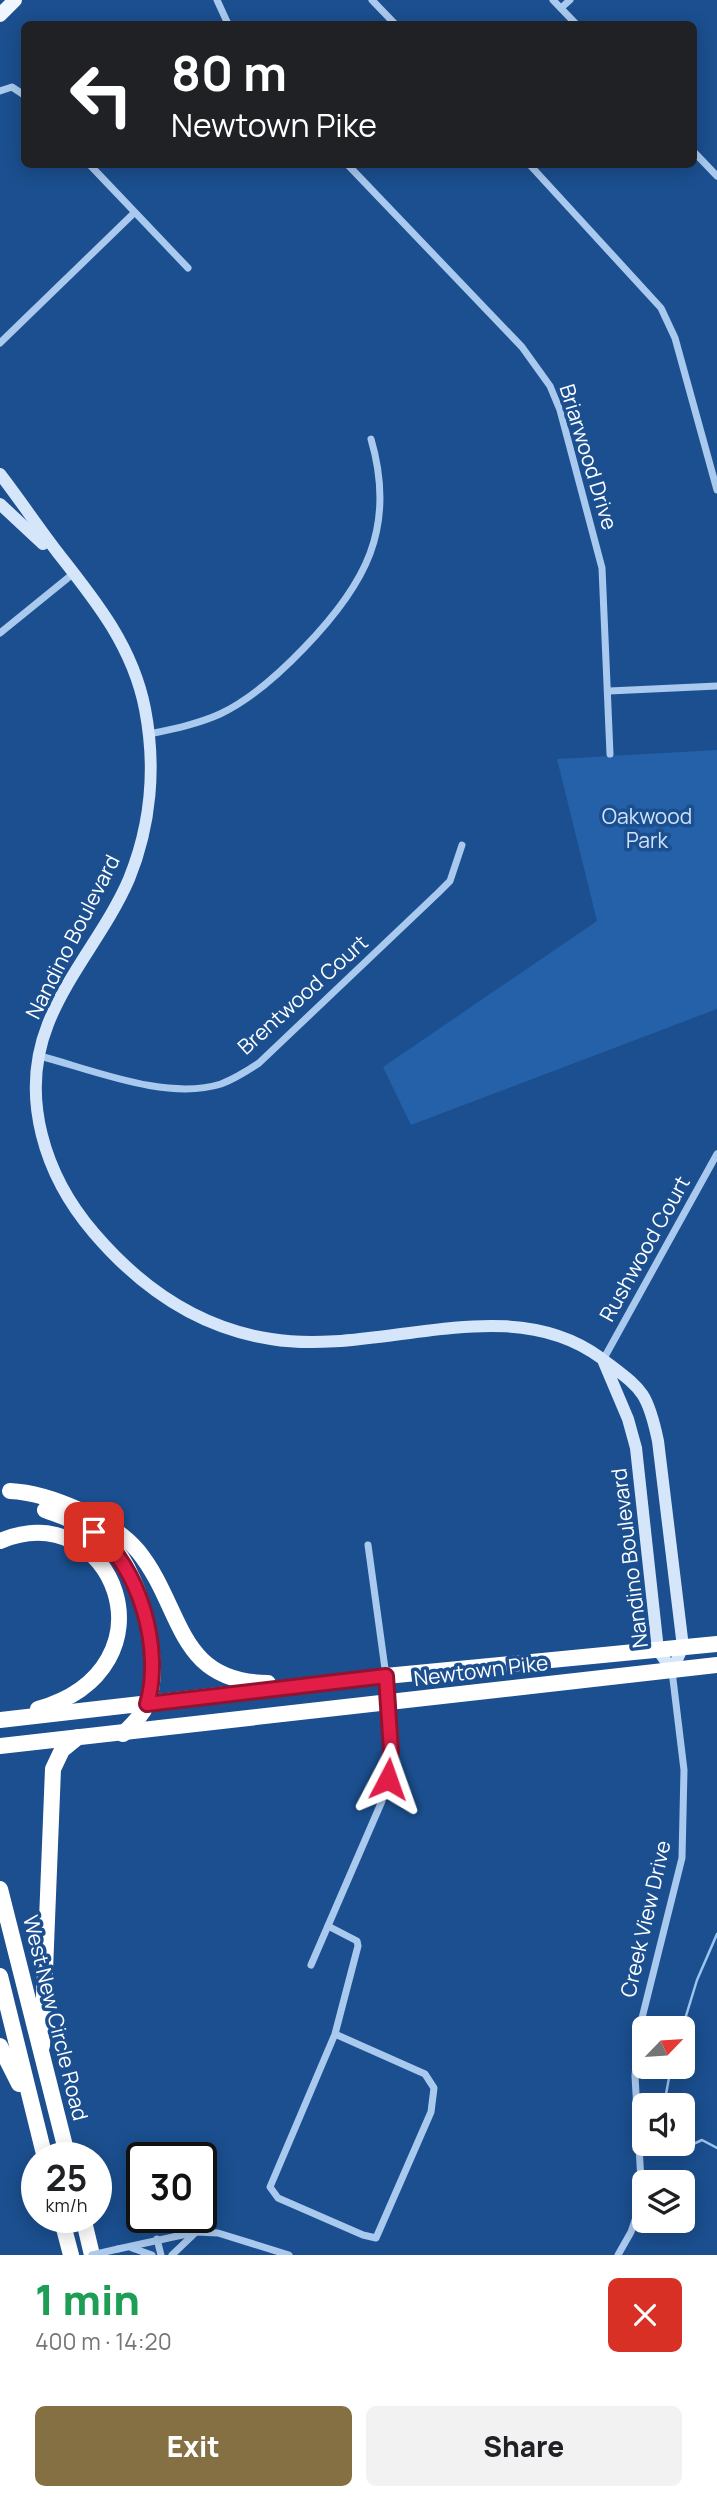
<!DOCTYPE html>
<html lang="en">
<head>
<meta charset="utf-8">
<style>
	body { margin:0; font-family:Manrope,sans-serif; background:#f2f2f2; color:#202124; height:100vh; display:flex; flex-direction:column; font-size:26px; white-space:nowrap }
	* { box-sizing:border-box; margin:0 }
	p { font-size:23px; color:#757577 }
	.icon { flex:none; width:38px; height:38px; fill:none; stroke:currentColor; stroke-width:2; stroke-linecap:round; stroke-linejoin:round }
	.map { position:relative; height:2255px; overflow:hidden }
	.drawer { display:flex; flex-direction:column; background:#fff; flex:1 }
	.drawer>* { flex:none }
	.guide { position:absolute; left:21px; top:21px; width:676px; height:147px; border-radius:10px; box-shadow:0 4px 18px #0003; background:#202124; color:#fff; overflow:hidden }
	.needle { width:46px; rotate:65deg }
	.fabs { position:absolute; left:632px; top:2016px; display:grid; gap:14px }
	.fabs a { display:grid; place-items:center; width:63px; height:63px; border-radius:10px; background:#fff; box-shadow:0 4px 18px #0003; font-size:35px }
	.speed { position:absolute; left:21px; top:2142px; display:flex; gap:14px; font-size:35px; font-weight:700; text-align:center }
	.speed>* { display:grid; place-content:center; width:91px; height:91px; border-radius:50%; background:#fff; box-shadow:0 4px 18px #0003; line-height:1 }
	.speed small { font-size:18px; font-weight:400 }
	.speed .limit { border:4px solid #111; border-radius:10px; background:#fff; color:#111 }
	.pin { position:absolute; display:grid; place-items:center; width:60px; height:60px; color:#fff; margin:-30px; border-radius:14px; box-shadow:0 4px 10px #0006 }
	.me { position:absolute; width:77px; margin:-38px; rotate:4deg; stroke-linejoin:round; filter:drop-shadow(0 0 5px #0008) }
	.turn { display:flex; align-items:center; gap:24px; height:147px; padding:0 35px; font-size:32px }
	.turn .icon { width:91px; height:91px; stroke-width:2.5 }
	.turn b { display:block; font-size:49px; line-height:60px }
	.round { display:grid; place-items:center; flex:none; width:74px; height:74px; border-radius:10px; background:#f2f2f2 }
	.summary { display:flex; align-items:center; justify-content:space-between; height:119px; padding:0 35px }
	h1 { font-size:42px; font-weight:800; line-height:52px; color:#1e9e55 }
	.button { display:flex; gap:14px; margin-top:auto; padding:14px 35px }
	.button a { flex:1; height:80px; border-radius:10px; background:#847042; color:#fff; font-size:28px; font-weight:800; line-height:80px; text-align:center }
	.button a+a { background:#f2f2f2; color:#202124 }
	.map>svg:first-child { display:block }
</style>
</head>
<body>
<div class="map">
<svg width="717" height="2255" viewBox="0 0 717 2255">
	<rect width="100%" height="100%" fill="#1b4f8f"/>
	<path fill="#2461a8" d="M717,750V1009L411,1125L383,1067L597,921L557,759Z"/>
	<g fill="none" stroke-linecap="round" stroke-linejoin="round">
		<g stroke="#9cc4f0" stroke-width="2.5">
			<path d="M682,2029L697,1980L717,1934"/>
			<path d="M664,2105L671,2067"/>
			<path d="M673,2144L687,2147L702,2140L717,2148"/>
		</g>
		<g stroke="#a9c9ee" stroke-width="7">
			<path d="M217,0L228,24"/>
			<path d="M372,0L395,24"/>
			<path d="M553,0L576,24"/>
			<path d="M561,8L570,0"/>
			<path d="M0,91L12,87L24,95"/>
			<path d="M693,151L717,176"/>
			<path d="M89,164L188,268"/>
			<path d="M347,164L522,347L550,386L560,410L602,568L610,754"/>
			<path d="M529,164L661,308L675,338L717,490"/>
			<path d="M0,343L134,213"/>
			<path d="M0,633L74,573"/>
			<path d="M609,691L717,686"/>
			<path d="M149,734C173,729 198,724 220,714C252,699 280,673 304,648C365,585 397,528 371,439"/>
			<path d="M40,1056C93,1070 167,1101 221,1084C234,1079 247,1071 259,1063L438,893L450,881L462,845"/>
			<path d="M603,1360L717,1154"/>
			<path d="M328,1926L357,1941L358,1946L335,2034L270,2187L278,2198L363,2235L376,2238L431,2112L434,2088L425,2074L335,2034"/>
			<path d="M311,1965L382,1801L390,1766L386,1676L368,1545"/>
			<path d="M157,2239L161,2255"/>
			<path d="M132,2248L152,2255"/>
			<path d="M118,2249L196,2232L218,2233L289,2255"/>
			<path d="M172,2255L194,2234"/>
			<path d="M618,2255L631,2232L642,2199L635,2076L639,2030L682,1858L684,1770L672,1671"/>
		</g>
		<g stroke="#d6e6fa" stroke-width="12">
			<path d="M0,474C20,500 38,527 58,553C96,601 133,647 145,709C156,766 151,825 129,879C107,930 68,973 48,1024C19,1097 45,1176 94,1233C141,1288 198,1328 271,1339C378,1357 507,1288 601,1358C641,1389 647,1389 658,1441L683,1647L672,1670L658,1650L636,1448L628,1419L603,1360"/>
			<path d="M0,504L43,544"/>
		</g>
		<path stroke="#f0f6ff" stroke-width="14" d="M0,15L15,0"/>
		<g stroke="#fff" stroke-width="16">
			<path d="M10,1491C50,1493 112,1520 138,1551C184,1608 175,1682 268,1683"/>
			<path d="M45,1510C68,1519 95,1527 112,1545C141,1576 164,1665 147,1704C142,1716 132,1725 123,1734"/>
			<path d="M0,1541C113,1494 181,1668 38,1709"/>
			<path d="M0,1720L386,1676L717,1644"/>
			<path d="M0,1746L717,1665"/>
			<path d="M0,1889L68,2158"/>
			<path d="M0,1976L45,2158"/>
			<path d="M0,2046L19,2084"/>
			<path d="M42,2046L53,1769L62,1750L78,1737"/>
			<path d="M61,2217L71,2255"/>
			<path d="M83,2217L92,2255"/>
		</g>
		<path stroke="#a9c9ee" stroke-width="7" d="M92,2255L118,2249"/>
	</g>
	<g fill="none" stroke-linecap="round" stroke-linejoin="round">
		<g stroke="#92132f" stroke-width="18">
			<path id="route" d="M94,1532C140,1566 163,1650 147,1704L386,1676L391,1751L388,1779"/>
		</g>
		<use href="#route" stroke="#e11d48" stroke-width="12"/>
	</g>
	<g text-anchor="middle" stroke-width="7" stroke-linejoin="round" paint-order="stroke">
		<g font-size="21" fill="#fff" stroke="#1b4f8f">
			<text transform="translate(588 457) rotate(73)" y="7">Briarwood Drive</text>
			<text transform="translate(73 937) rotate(-63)" y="7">Nandino Boulevard</text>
			<text transform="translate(303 995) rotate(-42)" y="7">Brentwood Court</text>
			<text transform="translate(645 1249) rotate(-61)" y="7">Rushwood Court</text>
			<text transform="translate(630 1558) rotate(-97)" y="7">Nandino Boulevard</text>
			<text transform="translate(481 1671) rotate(-7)" y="7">Newtown Pike</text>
			<text transform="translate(646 1919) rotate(-77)" y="7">Creek View Drive</text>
			<text transform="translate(55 2018) rotate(76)" y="7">West New Circle Road</text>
		</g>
		<g font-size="21" fill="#cfe3fa" stroke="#1b4f8f">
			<text x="647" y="824">Oakwood<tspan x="647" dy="24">Park</tspan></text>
		</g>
	</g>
</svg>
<div class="fabs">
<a><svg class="needle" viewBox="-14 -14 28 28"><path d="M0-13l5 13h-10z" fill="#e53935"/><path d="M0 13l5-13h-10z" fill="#757577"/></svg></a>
<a><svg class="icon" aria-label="sound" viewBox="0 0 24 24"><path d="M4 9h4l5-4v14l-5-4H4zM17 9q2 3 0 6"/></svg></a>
<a><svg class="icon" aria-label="layers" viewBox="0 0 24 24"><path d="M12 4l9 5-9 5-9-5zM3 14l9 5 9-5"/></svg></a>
</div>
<div class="speed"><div>25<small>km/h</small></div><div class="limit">30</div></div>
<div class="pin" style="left:94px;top:1532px;background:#d93025"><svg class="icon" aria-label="arrive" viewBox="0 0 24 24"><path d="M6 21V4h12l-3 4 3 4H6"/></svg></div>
<svg class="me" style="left:388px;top:1779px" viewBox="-20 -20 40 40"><path d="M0-17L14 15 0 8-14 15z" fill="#e11d48" stroke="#fff" stroke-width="4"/></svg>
<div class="guide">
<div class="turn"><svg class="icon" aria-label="left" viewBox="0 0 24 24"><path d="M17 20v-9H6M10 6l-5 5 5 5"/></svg><div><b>80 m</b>Newtown Pike</div></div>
</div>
</div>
<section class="drawer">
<div class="summary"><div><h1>1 min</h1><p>400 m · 14:20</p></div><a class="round" style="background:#d93025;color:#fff"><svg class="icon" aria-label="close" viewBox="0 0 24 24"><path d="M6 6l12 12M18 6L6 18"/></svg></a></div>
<div class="button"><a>Exit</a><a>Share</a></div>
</section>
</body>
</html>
